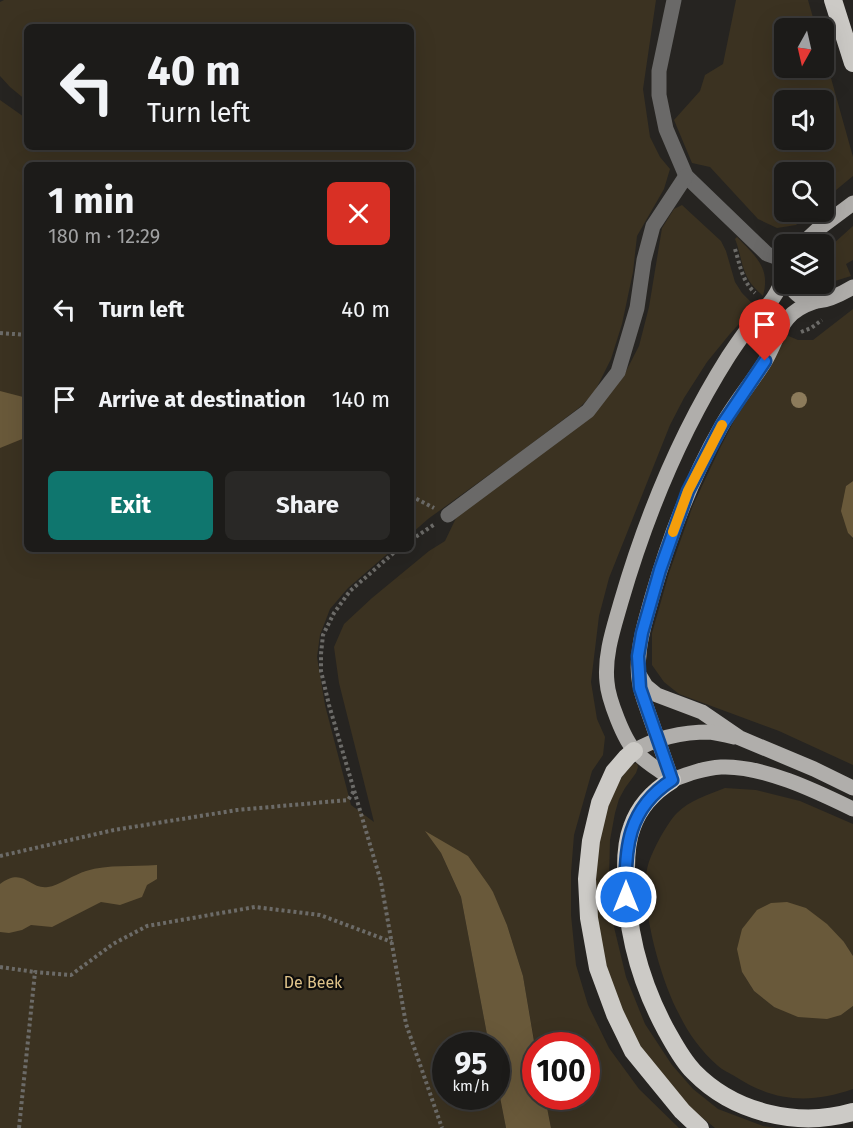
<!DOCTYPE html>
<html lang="en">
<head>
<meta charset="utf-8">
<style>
	body { margin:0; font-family:"Fira Sans",sans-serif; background:#292826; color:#f1f3f6; height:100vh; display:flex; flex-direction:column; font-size:22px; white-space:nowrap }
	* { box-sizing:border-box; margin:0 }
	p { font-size:20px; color:#a0a1a2 }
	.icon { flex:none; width:33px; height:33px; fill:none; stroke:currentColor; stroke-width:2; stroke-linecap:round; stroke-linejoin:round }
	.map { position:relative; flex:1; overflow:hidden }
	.side { position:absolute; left:24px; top:162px; width:390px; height:390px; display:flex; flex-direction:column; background:#1c1b19; border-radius:9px; box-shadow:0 6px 24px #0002,0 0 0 2px #3a3938 }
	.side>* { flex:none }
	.top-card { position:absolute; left:24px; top:24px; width:390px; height:126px; border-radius:9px; box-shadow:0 6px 24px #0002,0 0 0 2px #3a3938; background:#1c1b19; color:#f1f3f6; overflow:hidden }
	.needle { width:39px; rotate:188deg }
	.buttons { position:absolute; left:774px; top:18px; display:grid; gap:12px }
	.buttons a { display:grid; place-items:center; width:60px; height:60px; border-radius:9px; background:#1c1b19; box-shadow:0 6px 24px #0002,0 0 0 2px #3a3938; font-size:30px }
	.speed { position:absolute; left:432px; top:1032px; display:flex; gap:12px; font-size:30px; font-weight:700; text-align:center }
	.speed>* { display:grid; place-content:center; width:78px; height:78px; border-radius:50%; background:#1c1b19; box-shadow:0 6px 24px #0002,0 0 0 2px #3a3938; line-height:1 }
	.speed small { font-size:15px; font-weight:400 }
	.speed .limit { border:9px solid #d22; background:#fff; color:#111 }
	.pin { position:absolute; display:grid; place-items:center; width:51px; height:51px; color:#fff; margin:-62px -26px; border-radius:50% 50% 50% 0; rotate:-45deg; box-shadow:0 0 6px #0007 }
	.pin .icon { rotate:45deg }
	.me { position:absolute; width:66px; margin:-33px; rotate:0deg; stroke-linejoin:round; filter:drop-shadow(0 0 4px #0008) }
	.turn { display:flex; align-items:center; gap:21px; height:126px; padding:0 24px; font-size:27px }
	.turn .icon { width:78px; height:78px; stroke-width:2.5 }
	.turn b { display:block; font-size:42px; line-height:51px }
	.round { display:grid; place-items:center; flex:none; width:63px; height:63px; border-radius:9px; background:#292826 }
	.head { display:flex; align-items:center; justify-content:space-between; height:102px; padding:0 24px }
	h1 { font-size:36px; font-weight:700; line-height:45px }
	.action { display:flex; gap:12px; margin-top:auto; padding:12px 24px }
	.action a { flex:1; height:69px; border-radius:9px; background:#0f766e; color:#fff; font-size:24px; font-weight:700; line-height:69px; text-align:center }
	.action a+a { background:#292826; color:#f1f3f6 }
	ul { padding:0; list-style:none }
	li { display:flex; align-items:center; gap:18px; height:90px; padding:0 24px }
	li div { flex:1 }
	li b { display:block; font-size:22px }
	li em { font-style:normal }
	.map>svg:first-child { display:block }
</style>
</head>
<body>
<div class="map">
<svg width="853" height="1128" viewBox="0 0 853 1128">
	<rect width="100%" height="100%" fill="#262421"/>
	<g fill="#3b3221" fill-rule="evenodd">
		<path d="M4,0H656L643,89L650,137L660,157L670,169L664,189L637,236L633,272L622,324L611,359L594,393L580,407L523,450L428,519L411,534V165H27V549H393L348,588L330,609L320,635L317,657L325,705L351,805L374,822L339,683L334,647L344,624L372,598L429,551L445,541L457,516L623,377L639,346L649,307L662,228L674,209L682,205L721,241L726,251L735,282L742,293L755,306L729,335L707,362L684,398L670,425L609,578L599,616L591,682L597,719L605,737L603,755L592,771L574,835L571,873V915L576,965L588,1005L609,1048L639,1089L679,1128H551L545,1097L586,1096V1046H535L523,976L507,925L490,887L426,832L441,853L461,897L489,1045L446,1046V1096H496L497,1082L506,1128H0V100L27,119V147H96L137,150L150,147H411V27H27V101L10,87L0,76V2Z"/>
		<path d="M736,0H808L816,28H784V68H824V53L853,157V176L824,200V172H784V212H809L796,225L777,228L758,219L710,167L692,163L674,120L700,91L705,75L723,64ZM784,100H824V140H784Z"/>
		<path d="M853,226V260L846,264L851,276L835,281H824V244H813L823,235L833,244Z"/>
		<path d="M737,237C755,256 771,267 763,296C757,290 751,285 747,277C741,265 740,251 735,239Z"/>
		<path d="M853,309V481L846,486L848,533L853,539V765L779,731L679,694L664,682L652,665V633L669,573L693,505L719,450L737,415L762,379L786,335L798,340H813Z"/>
		<path d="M637,763L638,767L636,773L625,788L619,799L615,813L610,840L609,879L614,927L626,977L645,1024L672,1065L693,1089L718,1109L763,1126L776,1128H715L688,1106L651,1067L625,1022L603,965L597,929L595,862L609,798L624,774L633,764Z"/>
		<path d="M725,788L756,790L800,801L853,824V956L844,942L742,972L754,991L774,1007L841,1015L853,1006V1089C810,1104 775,1102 736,1077C730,1073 722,1070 717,1065C701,1051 688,1033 679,1014C661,981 638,901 648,865C652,851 667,823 677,813C690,800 708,795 725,788Z"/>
	</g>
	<g fill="#69593a">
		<path d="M0,391L27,398V437L0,448Z"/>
		<path d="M853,481V538L848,533L841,511L846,486Z"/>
		<path d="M425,831L468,856L490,887L493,892L507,925L523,976L535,1047L536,1096L545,1097L551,1128H506L497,1082L496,1046L489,1045L461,897L441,853Z"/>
		<path d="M157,865V879L147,885L142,897L120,905L101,902L52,927L31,925L22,930L9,933L0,932V884C24,866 29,890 48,887C58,886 75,874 86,871C108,864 134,867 157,865Z"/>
		<path d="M787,902L806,908L827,924L844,942L853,956V1006L841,1015L827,1019L798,1017L774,1007L754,991L742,972L737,949L742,929L757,910L771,903Z"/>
	</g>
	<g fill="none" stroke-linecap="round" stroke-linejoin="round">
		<g stroke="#6c6b68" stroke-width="4" stroke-dasharray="3 3" stroke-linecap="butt">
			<path d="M735,249C740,265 742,281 755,293"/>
			<path d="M801,332L811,328L822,320"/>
			<path d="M0,333L27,335"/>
			<path d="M411,496L434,508"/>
			<path d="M411,540L435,524"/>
			<path d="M398,549L350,591L334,613L323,635L321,654V671L329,705L381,882L406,1024L442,1128"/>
			<path d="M0,856L114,830L237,810L348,800L354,791"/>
			<path d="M0,967L35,972"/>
			<path d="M19,1128L35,972L71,975L113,944L147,926L255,907L320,915L392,942"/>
		</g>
		<g stroke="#6a6968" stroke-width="15">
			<path d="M674,0L659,71V95L666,129L686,176L767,254L784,260"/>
			<path d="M448,515L588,411L618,372L637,308L644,260L653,226L686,176"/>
		</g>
		<g stroke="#b0aeab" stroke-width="15">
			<path d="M802,244L817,230L853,203"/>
			<path d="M789,284C805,312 831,300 853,287"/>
			<path d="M640,676L646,686L657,695L702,712L740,738L814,769L853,788"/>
			<path d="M634,751C656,738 684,732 710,732C718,733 726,735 734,737"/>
			<path d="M672,780C660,770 646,763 636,752C624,741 608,698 607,682C604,655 614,627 621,602C646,516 680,433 728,357C736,345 745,331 755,320C769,304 777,296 784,276"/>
			<path d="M672,780L644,700C639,686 637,670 639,655C640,635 647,616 652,597C669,538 690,481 721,427C733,405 750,385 764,363C781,335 778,314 814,302"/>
			<path d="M672,780C688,774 704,768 721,767C762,765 816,791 853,809"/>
		</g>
		<g stroke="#cccac6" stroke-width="18">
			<path d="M833,0L853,63"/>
			<path d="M634,751L627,757L614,772L600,803L591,841L587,879L589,918L598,968L615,1014L633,1051L682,1111L700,1128"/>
			<path d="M672,780C654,791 639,807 632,827C627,840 626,855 626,868C625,924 639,980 666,1030C674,1044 682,1060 694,1072C734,1113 798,1128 853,1112"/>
		</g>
	</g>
	<circle fill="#8c7b5b" cx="799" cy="400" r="8"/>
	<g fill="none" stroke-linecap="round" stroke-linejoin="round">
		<g stroke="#114b97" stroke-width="15">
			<path id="route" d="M626,897C624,848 628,808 672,780L640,688L638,656L642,633L660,570L688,491L722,425L765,361"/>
		</g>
		<use href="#route" stroke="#1a73e8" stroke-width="10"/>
		<path stroke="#f59e0b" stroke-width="10" d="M673,532L688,491L722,425"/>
	</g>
	<g text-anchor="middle" stroke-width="4.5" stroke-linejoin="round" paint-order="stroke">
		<g font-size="16" fill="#dfc38a" stroke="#0e0d0c">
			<text x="313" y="988">De Beek</text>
		</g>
	</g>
</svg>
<div class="buttons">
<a><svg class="needle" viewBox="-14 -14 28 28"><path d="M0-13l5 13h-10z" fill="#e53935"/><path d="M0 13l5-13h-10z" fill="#a0a1a2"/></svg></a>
<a><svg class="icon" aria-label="sound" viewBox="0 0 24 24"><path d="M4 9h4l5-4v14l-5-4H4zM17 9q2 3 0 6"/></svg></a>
<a><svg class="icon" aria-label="search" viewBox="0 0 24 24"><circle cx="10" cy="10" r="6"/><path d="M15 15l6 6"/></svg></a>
<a><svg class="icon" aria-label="layers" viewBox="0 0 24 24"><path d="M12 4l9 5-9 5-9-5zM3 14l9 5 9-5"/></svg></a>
</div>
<div class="speed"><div>95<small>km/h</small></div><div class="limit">100</div></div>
<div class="pin" style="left:765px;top:361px;background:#d93025"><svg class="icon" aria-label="arrive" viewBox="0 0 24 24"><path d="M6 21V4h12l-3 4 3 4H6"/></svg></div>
<svg class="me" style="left:626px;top:897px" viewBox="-20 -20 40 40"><circle r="17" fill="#1a73e8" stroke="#fff" stroke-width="3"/><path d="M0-11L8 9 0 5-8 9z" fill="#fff"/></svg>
<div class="top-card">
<div class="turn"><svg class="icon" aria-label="left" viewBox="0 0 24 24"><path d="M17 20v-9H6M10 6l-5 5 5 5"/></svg><div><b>40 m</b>Turn left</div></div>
</div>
<section class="side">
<div class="head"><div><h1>1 min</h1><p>180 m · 12:29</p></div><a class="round" style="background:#d93025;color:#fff"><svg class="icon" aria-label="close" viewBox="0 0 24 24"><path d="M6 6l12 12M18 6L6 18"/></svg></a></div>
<ul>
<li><svg class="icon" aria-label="left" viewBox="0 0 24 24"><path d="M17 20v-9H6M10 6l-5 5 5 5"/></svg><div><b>Turn left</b></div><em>40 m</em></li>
<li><svg class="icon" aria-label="arrive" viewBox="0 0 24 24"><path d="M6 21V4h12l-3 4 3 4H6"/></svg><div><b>Arrive at destination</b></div><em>140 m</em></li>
</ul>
<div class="action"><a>Exit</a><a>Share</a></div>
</section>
</div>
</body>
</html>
